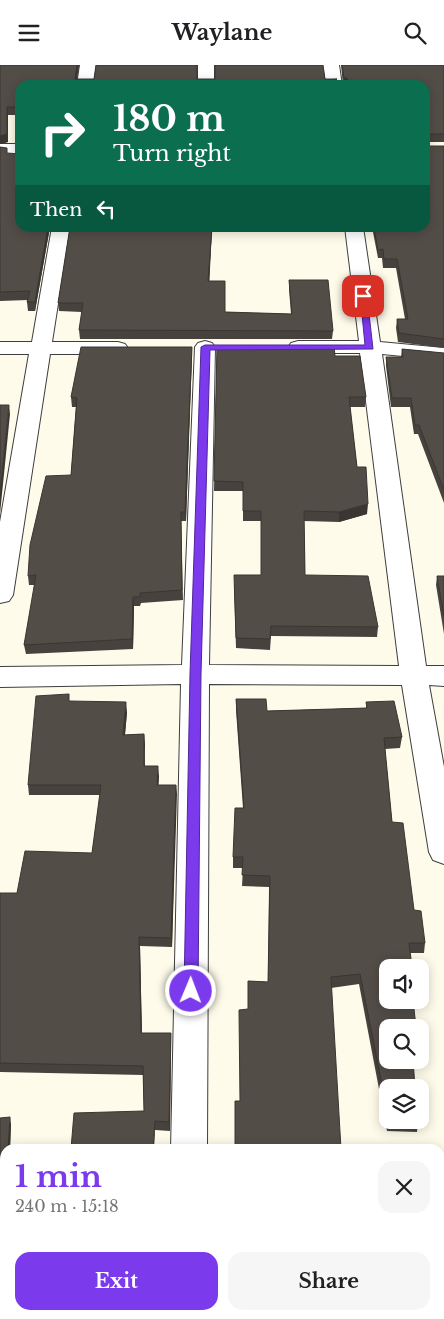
<!DOCTYPE html>
<html lang="en">
<head>
<meta charset="utf-8">
<style>
	body { margin:0; font-family:"Libre Baskerville",serif; background:#f6f6f6; color:#202124; height:100vh; display:flex; flex-direction:column; font-size:19px; white-space:nowrap }
	* { box-sizing:border-box; margin:0 }
	p { font-size:16px; color:#757577 }
	.icon { flex:none; width:28px; height:28px; fill:none; stroke:currentColor; stroke-width:2; stroke-linecap:round; stroke-linejoin:round }
	.map { position:relative; flex:1; overflow:hidden }
	.sheet { position:absolute; left:0px; top:1079px; width:445px; height:176px; display:flex; flex-direction:column; background:#fff; border-radius:15px 15px 0 0; box-shadow:0 2px 12px #0003 }
	.sheet>* { flex:none }
	.guide { position:absolute; left:15px; top:15px; width:415px; height:152px; border-radius:15px; box-shadow:0 2px 12px #0003; background:#0b6e4f; color:#fff; overflow:hidden }
	.tools { position:absolute; left:379px; top:894px; display:grid; gap:10px }
	.tools a { display:grid; place-items:center; width:50px; height:50px; border-radius:10px; background:#fff; box-shadow:0 2px 12px #0003; font-size:25px }
	.pin { position:absolute; display:grid; place-items:center; width:42px; height:42px; color:#fff; margin:-21px; border-radius:10px; box-shadow:0 2px 8px #0006 }
	.me { position:absolute; width:55px; margin:-28px; rotate:1deg; stroke-linejoin:round; filter:drop-shadow(0 0 4px #0008) }
	.turn { display:flex; align-items:center; gap:18px; height:105px; padding:0 15px; font-size:22px }
	.turn .icon { width:65px; height:65px; stroke-width:2.5 }
	.turn b { display:block; font-size:35px; line-height:42px }
	.then { display:flex; align-items:center; height:48px; padding:0 15px; background:#0003; gap:10px; font-size:19px }
	.round { display:grid; place-items:center; flex:none; width:52px; height:52px; border-radius:15px; background:#f6f6f6 }
	.overview { display:flex; align-items:center; justify-content:space-between; height:85px; padding:0 15px }
	h1 { font-size:30px; font-weight:800; line-height:38px; color:#7c3aed }
	.primary-button { display:flex; gap:10px; margin-top:auto; padding:10px 15px }
	.primary-button a { flex:1; height:58px; border-radius:15px; background:#7c3aed; color:#fff; font-size:20px; font-weight:800; line-height:58px; text-align:center }
	.primary-button a+a { background:#f6f6f6; color:#202124 }
	header { display:flex; justify-content:space-between; align-items:center; height:65px; padding:0 15px; background:#fff; font-size:22px; font-weight:800 }
	.map>svg:first-child { display:block }
</style>
</head>
<body>
<header><svg class="icon" aria-label="menu" viewBox="0 0 24 24"><path d="M4 6h16M4 12h16M4 18h16"/></svg>Waylane<svg class="icon" aria-label="search" viewBox="0 0 24 24"><circle cx="10" cy="10" r="6"/><path d="M15 15l6 6"/></svg></header>
<div class="map">
<svg width="444" height="1254" viewBox="0 0 444 1254">
	<rect width="100%" height="100%" fill="#fefbea"/>
	<g fill="none" stroke-linecap="round" stroke-linejoin="round">
		<g stroke="#3e3e3e" stroke-width="2">
			<g id="minor">
				<path d="M80,0H96L93,20H77Z"/>
				<rect x="198" y="0" width="16" height="20"/>
				<path d="M323,0H339L342,20H326Z"/>
				<rect x="0" y="79" width="20" height="10"/>
				<path d="M52,162H70L52,277H118L125,279L128,283L125,287L118,289H50L13,530L9,536L0,538V457L29,289H0V277H32Z"/>
				<path d="M345,162H363L380,277L444,283V295L382,289L426,601H444V621L429,620L444,702V799L433,795L429,787L402,620L209,619L207,1084H171L181,619L0,622V602L182,600L195,282L198,278L205,276L212,278L215,282L209,600L399,601L360,288H298L291,286L288,282L291,278L298,276H359Z"/>
				<rect x="440" y="1178" width="4" height="38"/>
				<rect x="0" y="1186" width="5" height="38"/>
			</g>
		</g>
		<use href="#minor" fill="#fff" fill-rule="evenodd"/>
	</g>
	<g fill="#47423e">
		<path d="M0,0H79L77,14H325L20,20V50H8V77L0,79Z"/>
		<path d="M341,0H444V77H425V20H343Z"/>
		<path d="M444,81V283L398,277L396,263L397,254H405L396,203H383L382,193H378L372,162H425Z"/>
		<path d="M0,82L7,88L20,162H50L35,246H28L27,237L28,235L0,236Z"/>
		<path d="M70,162H290V165L212,163L209,216L225,247L291,249L289,224V215L333,266L332,274H80L79,265L82,247L59,246L58,238Z"/>
		<path d="M217,281L335,291L366,332L365,342H350L357,402L367,449L339,457L304,456L305,510L378,562L377,572L271,571L270,585L236,583L234,520L261,510V456H243V426H214Z"/>
		<path d="M192,282L186,456H181L183,535L141,538L140,541H134L133,584L26,589L24,580L35,520H29L28,511L71,410L76,342H72L71,332Z"/>
		<path d="M402,284L444,288V438L418,369H414L410,342H391L386,301V292H401Z"/>
		<path d="M437,511H444V569L436,520Z"/>
		<path d="M236,634L267,646L366,643V637L402,672L400,683L385,684L392,757L414,845L425,878L424,888H410L412,902H388V1055H418L417,1067L387,1066L359,919L331,923L240,1036L248,944V916L268,917L269,822L242,821L243,803H233V792L243,743L236,645Z"/>
		<path d="M70,636L127,647L125,670L144,669L145,701L159,711L158,720H176L172,882L140,881L142,968H171L170,1066L155,1065L144,1046L143,1010L0,1007V828H17L92,788L100,730H29L28,720Z"/>
		<path d="M0,1053L11,1059L10,1084H5V1112H0Z"/>
		<path d="M444,1117V1176L440,1177V1118Z"/>
	</g>
	<g fill="#3a3632">
		<path d="M77,0H79L76,20L75,14Z"/>
		<rect x="344" y="13" width="3" height="7"/>
		<path d="M337,14L336,20H308L309,18Z"/>
		<path d="M7,42L8,50V77L0,79V71Z"/>
		<path d="M48,162H50L35,246V237Z"/>
		<path d="M212,162V163L209,224L208,216Z"/>
		<path d="M192,282V291L186,456L185,447Z"/>
		<path d="M9,340L10,349L0,449V428Z"/>
		<path d="M368,439L367,449L339,457V447Z"/>
		<path d="M133,532L134,541L133,584L132,574Z"/>
		<path d="M126,637L127,647L124,679L123,670Z"/>
		<path d="M144,669L145,679L144,711Z"/>
		<path d="M158,701L159,711L158,730L157,720Z"/>
		<path d="M176,720L177,729L172,882L171,873Z"/>
		<path d="M139,872L140,881L142,978L141,968Z"/>
		<path d="M171,968V977L170,1066L169,1057Z"/>
		<path d="M10,1052L11,1059L10,1084H8Z"/>
		<path d="M155,1056V1065L154,1084H153Z"/>
	</g>
	<g fill="#534d48" stroke="#3a3632">
		<path d="M0,0H77L75,14H94L96,0H197V14H215V0H323L325,14H337L309,18V20H20V42H7V69L0,71Z"/>
		<path d="M342,0H444V69H425V20H349L347,13H344Z"/>
		<path d="M425,81H444V274L399,268L397,254H408L397,194H384L383,184L378,185L374,162H425Z"/>
		<path d="M0,82L7,83V88L20,89V162H48L35,237H27L30,226L0,227Z"/>
		<path d="M70,162H212L208,216H225V247L292,249L289,215H328L333,266L79,265L83,238H58Z"/>
		<path d="M217,281H334L335,291H360L366,332H349L357,402H366L368,439L339,447L304,446L305,510L368,511L378,562L271,561L270,574L236,573L234,510H261V446H243V417L214,416Z"/>
		<path d="M81,282H192L185,447H181L182,525L140,528V532H133L132,574L24,580L36,510L28,511L30,480L46,411L71,410L77,333L71,332Z"/>
		<path d="M402,284L444,288V425L419,360H415L411,333H392L386,292H403Z"/>
		<path d="M0,340H9L0,428Z"/>
		<path d="M437,511H444V551Z"/>
		<path d="M69,629V636L126,637L123,670L144,669V701H158L157,720H176L171,873L139,872L141,968H171L169,1057L155,1056L153,1084H71L74,1048L144,1046L143,1001L0,998V828H17L25,786L92,788L101,720H28L36,631Z"/>
		<path d="M236,634H266L267,646L367,643L366,637L394,636L402,672L384,673L392,757L403,758L414,845L421,846L425,878H409L412,902H388V935H413L416,962H388V995H413L415,1022H388V1050L360,909L331,912L341,1084H235V1036H240L239,945L248,944V916L268,917L270,811L242,810L243,792H233L235,743H244Z"/>
		<path d="M10,1052L8,1084H5V1105H0V1053Z"/>
		<path d="M389,1055H418V1057L389,1056Z"/>
		<path d="M444,1117V1167H441L440,1171V1118Z"/>
		<path d="M0,1244H5V1250H123V1254H0Z"/>
	</g>
	<path fill="#7c3aed" stroke="#51269a" d="M360,229L367,231L373,284L210,285L201,609L198,926L196,930H186L184,926L190,609L201,282L205,280H365Z"/>
</svg>
<div class="tools">
<a><svg class="icon" aria-label="sound" viewBox="0 0 24 24"><path d="M4 9h4l5-4v14l-5-4H4zM17 9q2 3 0 6"/></svg></a>
<a><svg class="icon" aria-label="search" viewBox="0 0 24 24"><circle cx="10" cy="10" r="6"/><path d="M15 15l6 6"/></svg></a>
<a><svg class="icon" aria-label="layers" viewBox="0 0 24 24"><path d="M12 4l9 5-9 5-9-5zM3 14l9 5 9-5"/></svg></a>
</div>
<div class="pin" style="left:363px;top:231px;background:#d93025"><svg class="icon" aria-label="arrive" viewBox="0 0 24 24"><path d="M6 21V4h12l-3 4 3 4H6"/></svg></div>
<svg class="me" style="left:191px;top:926px" viewBox="-20 -20 40 40"><circle r="17" fill="#7c3aed" stroke="#fff" stroke-width="3"/><path d="M0-11L8 9 0 5-8 9z" fill="#fff"/></svg>
<div class="guide">
<div class="turn"><svg class="icon" aria-label="right" viewBox="0 0 24 24"><path d="M7 20v-9h11M14 6l5 5-5 5"/></svg><div><b>180 m</b>Turn right</div></div>
<div class="then">Then<svg class="icon" aria-label="left" viewBox="0 0 24 24"><path d="M17 20v-9H6M10 6l-5 5 5 5"/></svg></div>
</div>
<section class="sheet">
<div class="overview"><div><h1>1 min</h1><p>240 m · 15:18</p></div><a class="round"><svg class="icon" aria-label="close" viewBox="0 0 24 24"><path d="M6 6l12 12M18 6L6 18"/></svg></a></div>
<div class="primary-button"><a>Exit</a><a>Share</a></div>
</section>
</div>
</body>
</html>
